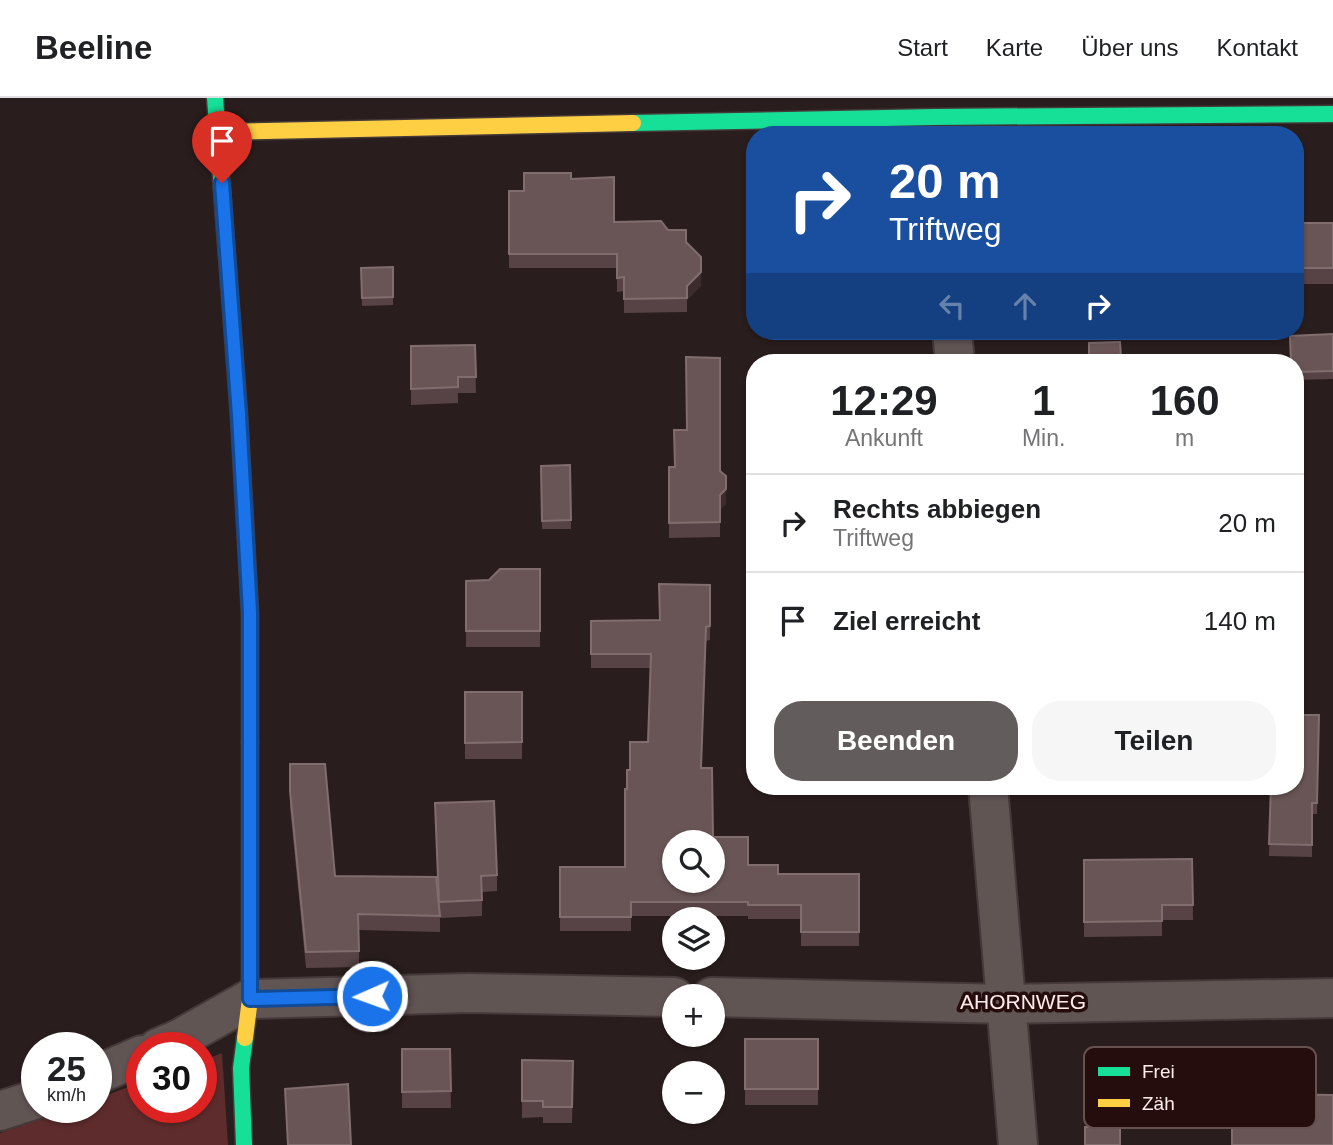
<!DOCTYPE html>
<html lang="de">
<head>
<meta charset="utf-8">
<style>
	body { margin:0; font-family:Arial,sans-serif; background:#f6f6f6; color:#202124; height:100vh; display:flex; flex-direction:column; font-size:26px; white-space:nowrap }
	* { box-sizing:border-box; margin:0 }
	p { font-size:23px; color:#757577 }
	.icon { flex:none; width:38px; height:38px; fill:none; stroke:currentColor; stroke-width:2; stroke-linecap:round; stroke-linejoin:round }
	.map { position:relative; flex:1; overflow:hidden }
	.drawer { position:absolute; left:746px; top:256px; width:558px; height:441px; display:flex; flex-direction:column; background:#fff; border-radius:28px; box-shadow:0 2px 5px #0004 }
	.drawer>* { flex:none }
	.banner { position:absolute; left:746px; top:28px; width:558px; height:214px; border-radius:28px; box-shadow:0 2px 5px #0004; background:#1a4fa0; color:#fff; overflow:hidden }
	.controls { position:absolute; left:662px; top:732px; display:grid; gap:14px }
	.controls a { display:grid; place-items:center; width:63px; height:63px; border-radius:50%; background:#fff; box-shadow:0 2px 5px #0004; font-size:35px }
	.speed { position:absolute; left:21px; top:934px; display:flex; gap:14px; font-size:35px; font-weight:700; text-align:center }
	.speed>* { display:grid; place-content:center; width:91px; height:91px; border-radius:50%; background:#fff; box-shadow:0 2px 5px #0004; line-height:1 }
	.speed small { font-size:18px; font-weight:400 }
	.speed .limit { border:10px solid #d22; background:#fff; color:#111 }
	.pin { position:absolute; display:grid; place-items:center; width:60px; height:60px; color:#fff; margin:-72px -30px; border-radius:50% 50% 50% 0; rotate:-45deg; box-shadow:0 0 7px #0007 }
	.pin .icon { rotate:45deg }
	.me { position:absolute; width:77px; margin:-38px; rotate:268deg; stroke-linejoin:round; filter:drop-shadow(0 0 5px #0008) }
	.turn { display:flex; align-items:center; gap:24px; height:147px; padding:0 28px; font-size:32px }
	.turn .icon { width:91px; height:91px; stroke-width:2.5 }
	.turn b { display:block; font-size:49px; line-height:60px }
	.lanes { display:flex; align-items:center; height:66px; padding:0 28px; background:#0003; justify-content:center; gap:35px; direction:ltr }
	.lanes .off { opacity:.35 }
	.eta { display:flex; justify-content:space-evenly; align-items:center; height:119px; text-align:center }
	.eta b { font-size:42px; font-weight:600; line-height:49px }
	.action { display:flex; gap:14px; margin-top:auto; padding:14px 28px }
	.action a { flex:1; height:80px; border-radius:28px; background:#635c5d; color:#fff; font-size:28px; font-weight:600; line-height:80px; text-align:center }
	.action a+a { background:#f6f6f6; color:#202124 }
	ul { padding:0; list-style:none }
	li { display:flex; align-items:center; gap:21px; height:98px; padding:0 28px; border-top:2px solid #e0e0e0 }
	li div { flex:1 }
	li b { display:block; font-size:26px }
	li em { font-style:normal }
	header { display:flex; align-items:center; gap:42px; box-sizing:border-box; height:98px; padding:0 35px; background:#fff; border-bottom:2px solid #e0e0e0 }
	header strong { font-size:33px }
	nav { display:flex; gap:38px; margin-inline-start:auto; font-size:24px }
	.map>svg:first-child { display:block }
</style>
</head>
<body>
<header>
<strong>Beeline</strong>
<nav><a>Start</a><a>Karte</a><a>Über uns</a><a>Kontakt</a></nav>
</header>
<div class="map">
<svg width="1333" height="1047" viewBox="0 0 1333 1047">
	<rect width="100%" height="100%" fill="#2a1d1d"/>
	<path fill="#5f2c2d" d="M222,955L228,1047H0V1035L71,1010H96V1001L142,984V1010H201V963Z"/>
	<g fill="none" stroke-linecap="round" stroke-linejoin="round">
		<g stroke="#453939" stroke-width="42">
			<g id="street">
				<path d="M952,233L955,264"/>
				<path d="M988,688L1018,1047"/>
				<path d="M712,899L1006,906L1333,900"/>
				<path d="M158,950L179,941L250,901L469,895L674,899"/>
				<path d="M96,977L142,957"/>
				<path d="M0,1013L37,1001"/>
			</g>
		</g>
		<g stroke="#453939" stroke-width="19">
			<g id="fast">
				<path d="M215,0L239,317L250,515V644"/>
				<path d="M633,25L935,19L1333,16"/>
				<path d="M244,1047L241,970L245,940"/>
			</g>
		</g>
		<g stroke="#453939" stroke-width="19">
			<g id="slow">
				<path d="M219,34L633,25"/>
				<path d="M245,940L250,901V644"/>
			</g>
		</g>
		<use href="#street" stroke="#615554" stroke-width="38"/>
		<use href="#fast" stroke="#16e098" stroke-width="16"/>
		<use href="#slow" stroke="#ffcf43" stroke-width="16"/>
	</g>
	<g fill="#574345">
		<path d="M571,81L614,124L668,132L686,144L701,159V188L687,201V214L624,215V193L617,194V170H509V93H524Z"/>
		<rect x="1295" y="125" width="38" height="61"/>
		<path d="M393,169V207L362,208L361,170Z"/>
		<path d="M1333,236V281L1295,282V264Z"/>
		<path d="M475,247L476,295H458V305L411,307V248Z"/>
		<path d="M570,367L571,431H542L541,368Z"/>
		<path d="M669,369L720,373L726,378V406L720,411V439L669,440Z"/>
		<path d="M540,471V549H466V483L489,482Z"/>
		<path d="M710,487V542L706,543L701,670L713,739L748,767L778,776H859V848H801V821H748V818H631V833H560V769H625L627,691L630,672L648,644L650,570H591V523L660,522Z"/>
		<rect x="465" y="594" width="57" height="67"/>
		<path d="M1319,617L1317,716H1312V759L1269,758L1271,688Z"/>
		<path d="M290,666L335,778L438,799L435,705L497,777V793L482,794V818L440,820V834L359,832V869L306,870L290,709Z"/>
		<path d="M1192,761L1193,822H1162V838L1084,839V762Z"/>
		<rect x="745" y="941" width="73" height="66"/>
		<path d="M402,951H450L451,1010H402Z"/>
		<path d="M573,963L572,1025H543V1019L522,1020V1003Z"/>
	</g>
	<g fill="#3d2c2d">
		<path d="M701,174V188L687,202V188Z"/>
		<path d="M726,391V406L720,412V397Z"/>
	</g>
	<g fill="#695556" stroke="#806d6e" stroke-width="2" fill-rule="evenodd">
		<path d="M524,75H571V81L614,79V124L661,123L668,132H686V144L701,159V174L687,188V200L624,201V179L617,180V156H509V93H524Z"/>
		<rect x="1295" y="125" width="38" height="45"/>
		<path d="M393,169V199L362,200L361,170Z"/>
		<path d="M1333,236V273L1295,274V264H1291L1290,238Z"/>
		<path d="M1120,244L1121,260L1138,259L1137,264L1172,261V264H1089V245Z"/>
		<path d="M475,247L476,279H458V289L411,291V248Z"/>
		<path d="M686,259L720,260V373L726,378V391L720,397V424L669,425V369H675L674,332H687Z"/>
		<path d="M570,367L571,422L542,423L541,368Z"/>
		<path d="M500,471H540V533H466V483L489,482Z"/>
		<path d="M659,486L710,487V528L706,529L701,670H712L713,739H748V767H778V776H859V834H801V807H748V804H631V819H560V769H625V691H627V672H630V644H648L651,556H591V523L660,522ZM674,744H712V782H674Z"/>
		<path d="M465,594H522V644L465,645Z"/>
		<path d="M1295,617H1319L1317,705H1312V747L1269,746L1271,688H1295Z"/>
		<path d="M290,666H325L335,778L436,779L440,818L358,816L359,853L306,854L290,693Z"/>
		<path d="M494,703L497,777L481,778L482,802L439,804L435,705Z"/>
		<path d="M1192,761L1193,807H1162V823L1084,824V762Z"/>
		<rect x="745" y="941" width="73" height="50"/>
		<path d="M402,951H450L451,993L402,994Z"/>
		<path d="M522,962L573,963L572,1009H543V1003H522Z"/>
		<path d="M1262,978L1272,996L1333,997V1047H1232V996H1252Z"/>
		<path d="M348,986L351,1047H288L285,991Z"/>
		<rect x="1085" y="1029" width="35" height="18"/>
	</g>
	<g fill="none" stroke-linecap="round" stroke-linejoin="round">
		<g stroke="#114b97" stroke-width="18">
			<path id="route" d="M222,85L239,317L250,514V901L372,898"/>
		</g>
		<use href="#route" stroke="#1a73e8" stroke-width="12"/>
	</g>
	<g text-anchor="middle" stroke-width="7" stroke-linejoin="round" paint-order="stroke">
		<g font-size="21" fill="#feeceb" stroke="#250d0e">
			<text x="1023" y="911">AHORNWEG</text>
		</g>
	</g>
	<rect x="1084" y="949" width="232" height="81" rx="10" fill="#250d0e" stroke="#665050" stroke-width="2"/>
	<rect x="1098" y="969" width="32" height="9" fill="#16e098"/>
	<rect x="1098" y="1001" width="32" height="8" fill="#ffcf43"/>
	<g font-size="19" fill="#feeceb">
		<text x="1142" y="980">Frei</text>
		<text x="1142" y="1012">Zäh</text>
	</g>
</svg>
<div class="controls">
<a><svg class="icon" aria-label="search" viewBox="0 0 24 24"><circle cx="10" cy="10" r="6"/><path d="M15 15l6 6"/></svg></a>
<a><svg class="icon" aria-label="layers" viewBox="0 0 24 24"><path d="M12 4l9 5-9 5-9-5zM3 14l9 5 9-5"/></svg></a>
<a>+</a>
<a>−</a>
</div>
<div class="speed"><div>25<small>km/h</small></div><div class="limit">30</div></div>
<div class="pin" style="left:222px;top:85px;background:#d93025"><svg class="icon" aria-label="arrive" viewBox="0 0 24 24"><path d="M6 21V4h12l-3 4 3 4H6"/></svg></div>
<svg class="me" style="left:372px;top:898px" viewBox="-20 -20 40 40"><circle r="17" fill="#1a73e8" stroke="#fff" stroke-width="3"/><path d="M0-11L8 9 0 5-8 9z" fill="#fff"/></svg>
<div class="banner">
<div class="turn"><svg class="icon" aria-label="right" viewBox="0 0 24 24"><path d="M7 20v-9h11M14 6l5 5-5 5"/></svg><div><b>20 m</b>Triftweg</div></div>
<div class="lanes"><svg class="icon off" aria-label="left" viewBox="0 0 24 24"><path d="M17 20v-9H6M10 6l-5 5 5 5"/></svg><svg class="icon off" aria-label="ahead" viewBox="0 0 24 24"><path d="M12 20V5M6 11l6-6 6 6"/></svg><svg class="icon" aria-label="right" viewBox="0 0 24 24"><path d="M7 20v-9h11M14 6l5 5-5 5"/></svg></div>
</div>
<section class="drawer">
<div class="eta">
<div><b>12:29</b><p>Ankunft</p></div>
<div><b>1</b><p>Min.</p></div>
<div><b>160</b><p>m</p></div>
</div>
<ul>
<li><svg class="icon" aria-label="right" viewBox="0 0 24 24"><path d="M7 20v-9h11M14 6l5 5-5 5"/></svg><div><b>Rechts abbiegen</b><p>Triftweg</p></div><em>20 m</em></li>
<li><svg class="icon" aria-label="arrive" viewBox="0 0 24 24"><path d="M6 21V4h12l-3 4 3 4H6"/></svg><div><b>Ziel erreicht</b></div><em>140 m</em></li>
</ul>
<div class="action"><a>Beenden</a><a>Teilen</a></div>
</section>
</div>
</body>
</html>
